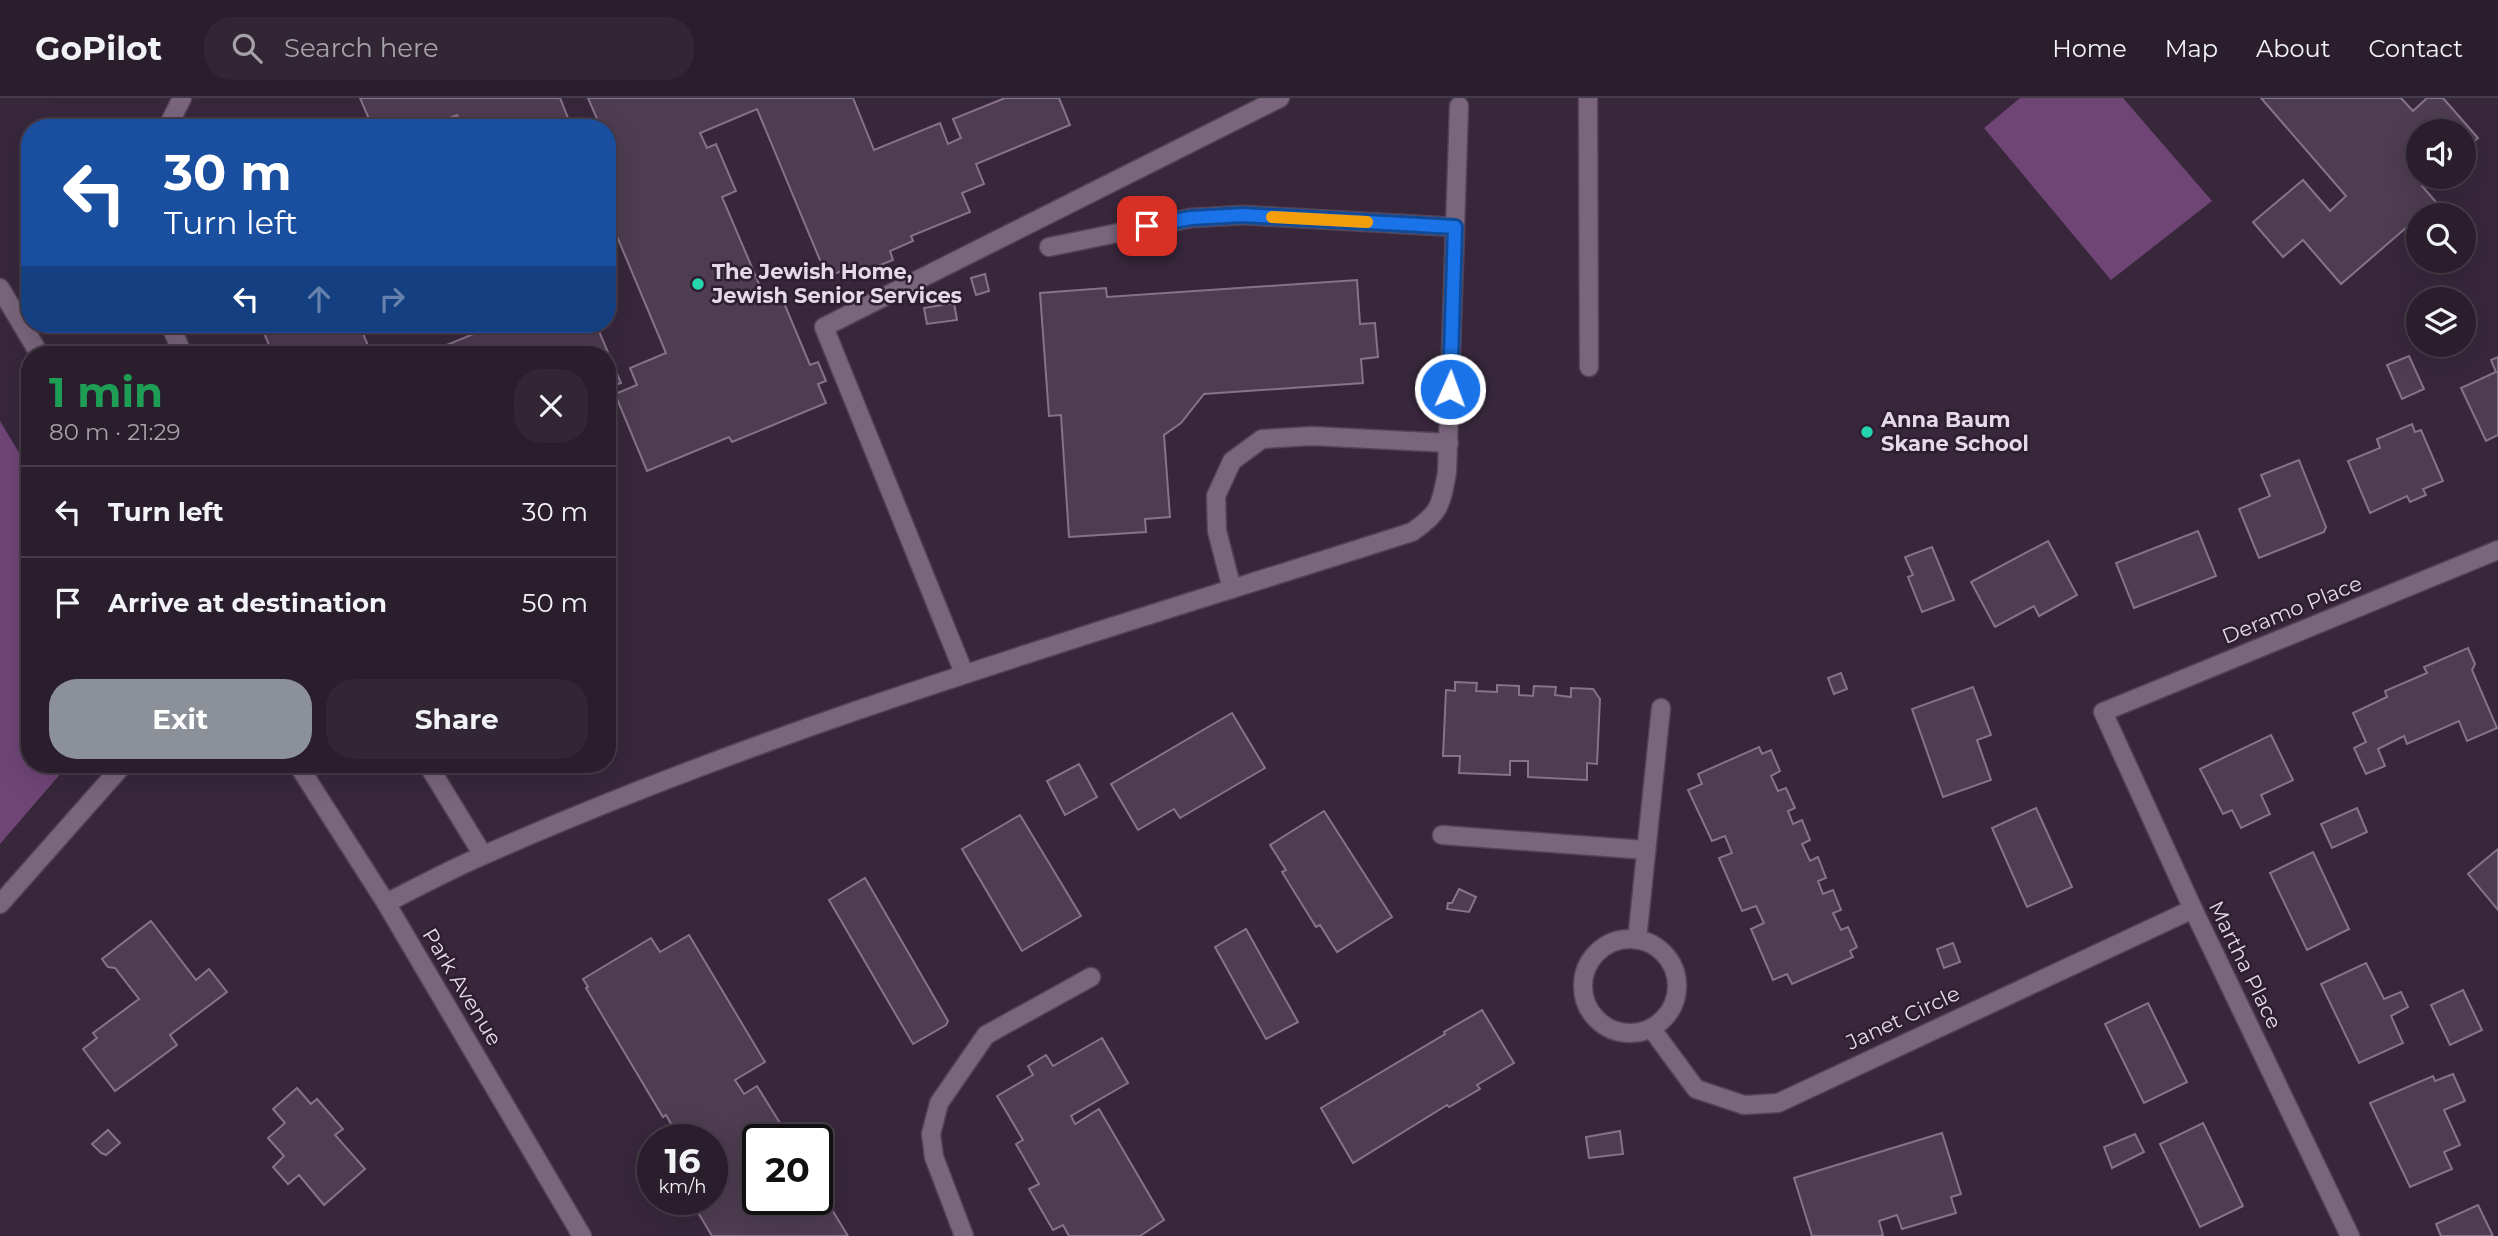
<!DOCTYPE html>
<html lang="en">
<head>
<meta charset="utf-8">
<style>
	body { margin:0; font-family:Montserrat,sans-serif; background:#322634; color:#f1f3f6; height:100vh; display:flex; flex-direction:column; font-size:26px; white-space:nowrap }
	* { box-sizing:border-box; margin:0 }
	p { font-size:23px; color:#a5a2a9 }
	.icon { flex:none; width:38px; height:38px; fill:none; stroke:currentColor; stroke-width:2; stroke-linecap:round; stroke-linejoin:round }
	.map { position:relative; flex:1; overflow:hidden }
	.side { position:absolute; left:21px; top:248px; width:595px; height:427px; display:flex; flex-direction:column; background:#2a1d2c; border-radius:28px; box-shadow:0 7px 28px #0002,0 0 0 2px #463b48 }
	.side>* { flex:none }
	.hud { position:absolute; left:21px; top:21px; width:595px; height:214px; border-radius:28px; box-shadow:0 7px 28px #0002,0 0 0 2px #463b48; background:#1a4fa0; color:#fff; overflow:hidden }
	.buttons { position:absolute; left:2406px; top:21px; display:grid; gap:14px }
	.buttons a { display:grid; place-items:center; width:70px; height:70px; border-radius:50%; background:#2a1d2c; box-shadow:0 7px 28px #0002,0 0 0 2px #463b48; font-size:35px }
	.speed { position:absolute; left:637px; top:1026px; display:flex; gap:14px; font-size:35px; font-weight:700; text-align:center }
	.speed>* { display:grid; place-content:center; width:91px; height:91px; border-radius:50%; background:#2a1d2c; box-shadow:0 7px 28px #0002,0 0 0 2px #463b48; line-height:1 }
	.speed small { font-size:18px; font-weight:400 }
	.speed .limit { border:4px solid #111; border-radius:10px; background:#fff; color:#111 }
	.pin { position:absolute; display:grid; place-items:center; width:60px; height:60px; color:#fff; margin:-30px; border-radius:14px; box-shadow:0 4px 10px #0006 }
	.me { position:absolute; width:77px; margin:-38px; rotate:2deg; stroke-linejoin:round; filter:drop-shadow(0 0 5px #0008) }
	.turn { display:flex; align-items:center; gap:24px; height:147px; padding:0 28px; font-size:32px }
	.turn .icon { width:91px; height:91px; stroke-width:2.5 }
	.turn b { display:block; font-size:49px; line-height:60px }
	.lanes { display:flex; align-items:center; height:66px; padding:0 28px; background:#0003; justify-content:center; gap:35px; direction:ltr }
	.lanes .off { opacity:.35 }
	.round { display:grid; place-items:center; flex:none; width:74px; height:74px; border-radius:28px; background:#322634 }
	.overview { display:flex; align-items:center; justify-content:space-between; height:119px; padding:0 28px }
	h1 { font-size:42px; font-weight:700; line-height:52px; color:#1e9e55 }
	.cta { display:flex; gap:14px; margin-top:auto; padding:14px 28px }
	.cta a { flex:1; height:80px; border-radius:28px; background:#8c9099; color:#fff; font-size:28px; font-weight:700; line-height:80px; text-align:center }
	.cta a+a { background:#322634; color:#f1f3f6 }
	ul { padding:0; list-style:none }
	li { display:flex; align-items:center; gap:21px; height:91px; padding:0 28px; border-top:2px solid #463b48 }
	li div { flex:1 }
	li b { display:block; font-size:26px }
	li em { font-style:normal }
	header { display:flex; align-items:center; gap:42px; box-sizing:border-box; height:98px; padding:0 35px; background:#2a1d2c; border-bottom:2px solid #463b48 }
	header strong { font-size:33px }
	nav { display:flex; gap:38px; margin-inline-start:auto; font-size:24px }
	.search { width:490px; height:63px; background:#322634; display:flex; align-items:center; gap:18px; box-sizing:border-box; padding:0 24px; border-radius:28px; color:#a5a2a9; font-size:26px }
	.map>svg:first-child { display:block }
</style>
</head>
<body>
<header>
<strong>GoPilot</strong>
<div class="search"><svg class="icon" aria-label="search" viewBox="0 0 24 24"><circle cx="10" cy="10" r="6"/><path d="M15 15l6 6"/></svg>Search here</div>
<nav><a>Home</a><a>Map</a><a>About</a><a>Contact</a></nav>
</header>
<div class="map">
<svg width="2498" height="1138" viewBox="0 0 2498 1138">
	<rect width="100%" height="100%" fill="#38273b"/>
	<g fill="#6f4576">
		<path d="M2020,0H2123L2212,103L2111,182L1984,30Z"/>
		<path d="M0,323L30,373V667H68L0,746Z"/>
	</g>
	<g fill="#4e3c51" stroke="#867289" stroke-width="2">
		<path d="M360,0H560L572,30H462L457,17L425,30H389L386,22L372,28Z"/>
		<path d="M588,0H853L874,52L940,25L948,46L961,40L953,21L1005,0H1059L1070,27L976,66L984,86L962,95L970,114L911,138L913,143L890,153L893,162L860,175L856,167L827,179L757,11L700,35L707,50L716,46L736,93L722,99L765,200L779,193L810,267L818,264L826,283L818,286L826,305L732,344L729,339L647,373L615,296L637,287L630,270L666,255L616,136L607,139V30H601Z"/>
		<path d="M2261,0H2401L2413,13L2427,0H2443L2478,40L2464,52V33H2418V79H2432L2422,88L2436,104L2341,186L2303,142L2283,159L2253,124L2303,82L2330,113L2346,98Z"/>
		<path d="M985,176L989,193L976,197L971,180Z"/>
		<path d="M1357,182L1360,226L1375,225L1378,259L1361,261L1363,285L1204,296L1181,325L1164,337L1170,419L1145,421L1146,434L1069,439L1061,317L1049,318L1040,195L1106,190L1107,199Z"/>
		<path d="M954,205L957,222L927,226L924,210Z"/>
		<path d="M250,226H359L372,257H273L262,230L253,233Z"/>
		<path d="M492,226H596L621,285L607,290V257H428L427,255L493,228Z"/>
		<path d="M2409,258L2424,291L2402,301L2387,267Z"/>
		<path d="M2498,259V337L2486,343L2461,290L2496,274L2491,262Z"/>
		<path d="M2412,326L2415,334L2421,332L2443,383L2423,391L2426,397L2410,404L2407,398L2370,415L2348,363L2380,350L2377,341Z"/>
		<path d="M2299,362L2326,429L2324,434L2259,460L2239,411L2270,398L2261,377Z"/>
		<path d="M2198,433L2216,478L2134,510L2116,465Z"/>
		<path d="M2048,443L2077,497L2039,518L2034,508L1995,529L1971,484Z"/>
		<path d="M1932,449L1954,502L1922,514L1908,479L1913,477L1905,459Z"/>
		<path d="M2468,550L2475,566L2472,572L2497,630L2467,643L2459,623L2407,646L2404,638L2378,651L2385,668L2366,676L2354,650L2366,644L2353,615L2387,599L2385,593L2427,575L2424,569Z"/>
		<path d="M1841,575L1847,591L1834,596L1828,580Z"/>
		<path d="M1455,584L1477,585L1476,593L1497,594V587L1519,588V597L1533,598L1534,588L1556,589L1555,597L1571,599V590L1593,591L1600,601L1597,666L1587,665V682L1528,679V663H1510V677L1459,675L1460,658H1443L1446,592L1455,593Z"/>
		<path d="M1973,589L1991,637L1977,642L1991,682L1943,699L1912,611Z"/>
		<path d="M1232,615L1265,670L1180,720L1174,711L1138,732L1111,686Z"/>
		<path d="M2271,637L2293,682L2261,697L2270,716L2241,730L2232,712L2223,716L2200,671Z"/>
		<path d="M1759,649L1762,656L1771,652L1780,673L1771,678L1778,693L1786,690L1795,710L1788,713L1793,726L1802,722L1810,742L1802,746L1810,763L1818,759L1826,780L1818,783L1823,796L1833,792L1841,812L1833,815L1841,832L1848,829L1857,849L1850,853L1853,859L1792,886L1787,876L1773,882L1751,831L1764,825L1756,808L1742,813L1719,760L1732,755L1725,738L1712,743L1688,692L1702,686L1698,676Z"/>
		<path d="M1079,666L1097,699L1065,717L1047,683Z"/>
		<path d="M2036,710L2072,789L2027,809L1992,730Z"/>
		<path d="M2357,710L2367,734L2332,750L2321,726Z"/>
		<path d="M1324,713L1392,819L1337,854L1320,827L1316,829L1282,774L1286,772L1270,747Z"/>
		<path d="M1020,717L1081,818L1022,853L962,751Z"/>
		<path d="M2498,751V812L2468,776Z"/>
		<path d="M2313,754L2349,831L2307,852L2270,775Z"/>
		<path d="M865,780L948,923L946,927L913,946L829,802Z"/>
		<path d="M1459,791L1476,799L1469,814L1447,811L1448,805H1452Z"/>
		<path d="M151,823L196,882L209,871L227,894L170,937L177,947L115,993L83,951L97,940L93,935L139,901L115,870L108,869L102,861Z"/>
		<path d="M1246,831L1298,924L1266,941L1215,849Z"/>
		<path d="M689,837L765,964L735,982L744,996L757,988L790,1041H758V1101H817V1087L848,1138H712L690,1101H712V1041H667L677,1036L666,1017L663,1019L586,890L588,889L583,881L651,840L660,854Z"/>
		<path d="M1953,845L1960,864L1944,870L1937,851Z"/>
		<path d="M2366,865L2384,901L2401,894L2408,909L2391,918L2403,945L2359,965L2321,886Z"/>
		<path d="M2463,892L2482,932L2450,947L2431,907Z"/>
		<path d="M2148,905L2187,984L2144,1005L2105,926Z"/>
		<path d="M1482,912L1514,965L1477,987L1480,991L1449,1009L1447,1007L1353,1065L1321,1010L1445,936L1444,934Z"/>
		<path d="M1102,940L1128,985L1071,1018L1075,1026L1099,1011L1164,1122L1140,1138H1069L1063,1127L1053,1132L1029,1091L1039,1086L1016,1046L1023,1042L997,998L1033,977L1028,968L1046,957L1053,968Z"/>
		<path d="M2453,976L2465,1003L2444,1012L2460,1047L2444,1054L2452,1071L2410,1089L2370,1005L2433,978L2435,983Z"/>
		<path d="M297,990L311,1006L317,1001L343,1031L335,1037L365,1071L324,1107L299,1077L288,1086L273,1069L284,1058L268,1040L285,1025L273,1011Z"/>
		<path d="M2203,1025L2243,1108L2200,1129L2160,1046Z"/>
		<path d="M108,1032L120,1045L106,1057L101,1055L92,1046Z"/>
		<path d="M1620,1033L1623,1056L1589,1060L1586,1039Z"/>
		<path d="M1942,1035L1961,1096L1951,1099L1956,1115L1902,1131L1897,1117L1879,1123L1883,1137L1880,1138H1812L1794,1080Z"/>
		<path d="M2135,1036L2144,1054L2112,1070L2104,1049Z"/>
		<path d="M2478,1107L2493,1138H2441L2436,1126Z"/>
	</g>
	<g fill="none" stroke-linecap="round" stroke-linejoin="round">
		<g stroke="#524454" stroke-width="21">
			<g id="service">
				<path d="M1588,0L1589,269"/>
				<path d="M167,30L182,0"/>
				<path d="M1049,149L1191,120L1243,117L1455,129"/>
				<path d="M170,226L183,257"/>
				<path d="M1232,491L1217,433L1216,398L1232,363L1262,341L1312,338L1449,345"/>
				<path d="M964,575L824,229L1280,0"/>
				<path d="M428,667L483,757"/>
				<path d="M1442,737L1646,752"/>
				<path d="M386,805C418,789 451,771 484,757C784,624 1100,534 1412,434C1440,415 1441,407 1447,374L1459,8"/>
				<path d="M1637,842L1661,610"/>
				<path d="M964,1138L934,1059L931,1036L939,1005L986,937L1091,879"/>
			</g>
		</g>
		<g stroke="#524454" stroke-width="21">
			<g id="minor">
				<path d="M0,806L123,667"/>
				<circle cx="1630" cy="888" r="47"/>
				<path d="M1651,930L1696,991L1744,1007L1778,1005L2193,811"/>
				<path d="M2350,1138L2193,811L2103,614L2498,452"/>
			</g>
		</g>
		<g stroke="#524454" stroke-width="21">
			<g id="secondary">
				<path d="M0,190L40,257"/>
				<path d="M298,667L386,805L582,1138"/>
			</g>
		</g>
		<use href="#service" stroke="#79657c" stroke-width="18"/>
		<use href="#minor" stroke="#79657c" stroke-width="18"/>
		<use href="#secondary" stroke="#79657c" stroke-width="18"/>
	</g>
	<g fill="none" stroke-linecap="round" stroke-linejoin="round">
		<g stroke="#114b97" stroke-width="18">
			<path id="route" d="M1147,128L1191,120L1243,117L1455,129L1450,291"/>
		</g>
		<use href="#route" stroke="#1a73e8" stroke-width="12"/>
		<path stroke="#f59e0b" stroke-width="12" d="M1272,119L1367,124"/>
	</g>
	<g fill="#25d5ae" stroke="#2e1e30" stroke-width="2.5">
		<circle cx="698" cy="186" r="7"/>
		<circle cx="1867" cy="334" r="7"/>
	</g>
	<g text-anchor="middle" stroke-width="5" stroke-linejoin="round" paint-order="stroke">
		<g font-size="21" font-weight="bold" fill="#e4d9e6" stroke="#2e1e30" text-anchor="start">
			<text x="712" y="181">The Jewish Home,<tspan x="712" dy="24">Jewish Senior Services</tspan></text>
			<text x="1881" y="329">Anna Baum<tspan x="1881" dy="24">Skane School</tspan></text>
		</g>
		<g font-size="21" fill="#e4d9e6" stroke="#2e1e30">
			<text transform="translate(2292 512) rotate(-22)" y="7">Deramo Place</text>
			<text transform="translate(2245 867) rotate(64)" y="7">Martha Place</text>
			<text transform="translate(462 889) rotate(59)" y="7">Park Avenue</text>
			<text transform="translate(1903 920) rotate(-25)" y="7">Janet Circle</text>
		</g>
	</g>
</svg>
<div class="buttons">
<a><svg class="icon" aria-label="sound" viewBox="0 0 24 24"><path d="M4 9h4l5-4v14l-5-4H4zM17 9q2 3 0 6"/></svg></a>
<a><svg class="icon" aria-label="search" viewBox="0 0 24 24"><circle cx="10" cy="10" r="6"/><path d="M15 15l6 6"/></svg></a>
<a><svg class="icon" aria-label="layers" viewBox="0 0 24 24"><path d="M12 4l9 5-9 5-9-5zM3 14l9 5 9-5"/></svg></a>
</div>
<div class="speed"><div>16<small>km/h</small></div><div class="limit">20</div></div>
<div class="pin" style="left:1147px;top:128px;background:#d93025"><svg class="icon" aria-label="arrive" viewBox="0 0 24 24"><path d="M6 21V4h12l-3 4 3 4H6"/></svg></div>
<svg class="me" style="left:1450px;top:291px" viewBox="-20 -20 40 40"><circle r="17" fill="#1a73e8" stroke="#fff" stroke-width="3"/><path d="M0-11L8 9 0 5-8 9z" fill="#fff"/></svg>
<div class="hud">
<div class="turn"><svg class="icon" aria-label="left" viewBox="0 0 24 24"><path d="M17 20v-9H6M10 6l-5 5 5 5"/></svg><div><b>30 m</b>Turn left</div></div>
<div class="lanes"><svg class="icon" aria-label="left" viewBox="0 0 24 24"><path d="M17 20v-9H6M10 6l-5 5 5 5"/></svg><svg class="icon off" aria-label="ahead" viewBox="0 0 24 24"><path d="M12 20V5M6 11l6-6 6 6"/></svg><svg class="icon off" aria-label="right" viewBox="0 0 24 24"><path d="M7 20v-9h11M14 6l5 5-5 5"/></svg></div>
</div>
<section class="side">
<div class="overview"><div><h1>1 min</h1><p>80 m · 21:29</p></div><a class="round"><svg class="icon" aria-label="close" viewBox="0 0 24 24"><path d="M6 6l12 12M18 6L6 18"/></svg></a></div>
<ul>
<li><svg class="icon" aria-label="left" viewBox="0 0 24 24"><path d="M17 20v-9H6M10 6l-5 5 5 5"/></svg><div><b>Turn left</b></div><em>30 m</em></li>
<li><svg class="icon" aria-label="arrive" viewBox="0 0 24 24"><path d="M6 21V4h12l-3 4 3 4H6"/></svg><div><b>Arrive at destination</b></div><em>50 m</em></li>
</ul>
<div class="cta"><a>Exit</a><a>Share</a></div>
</section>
</div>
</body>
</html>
